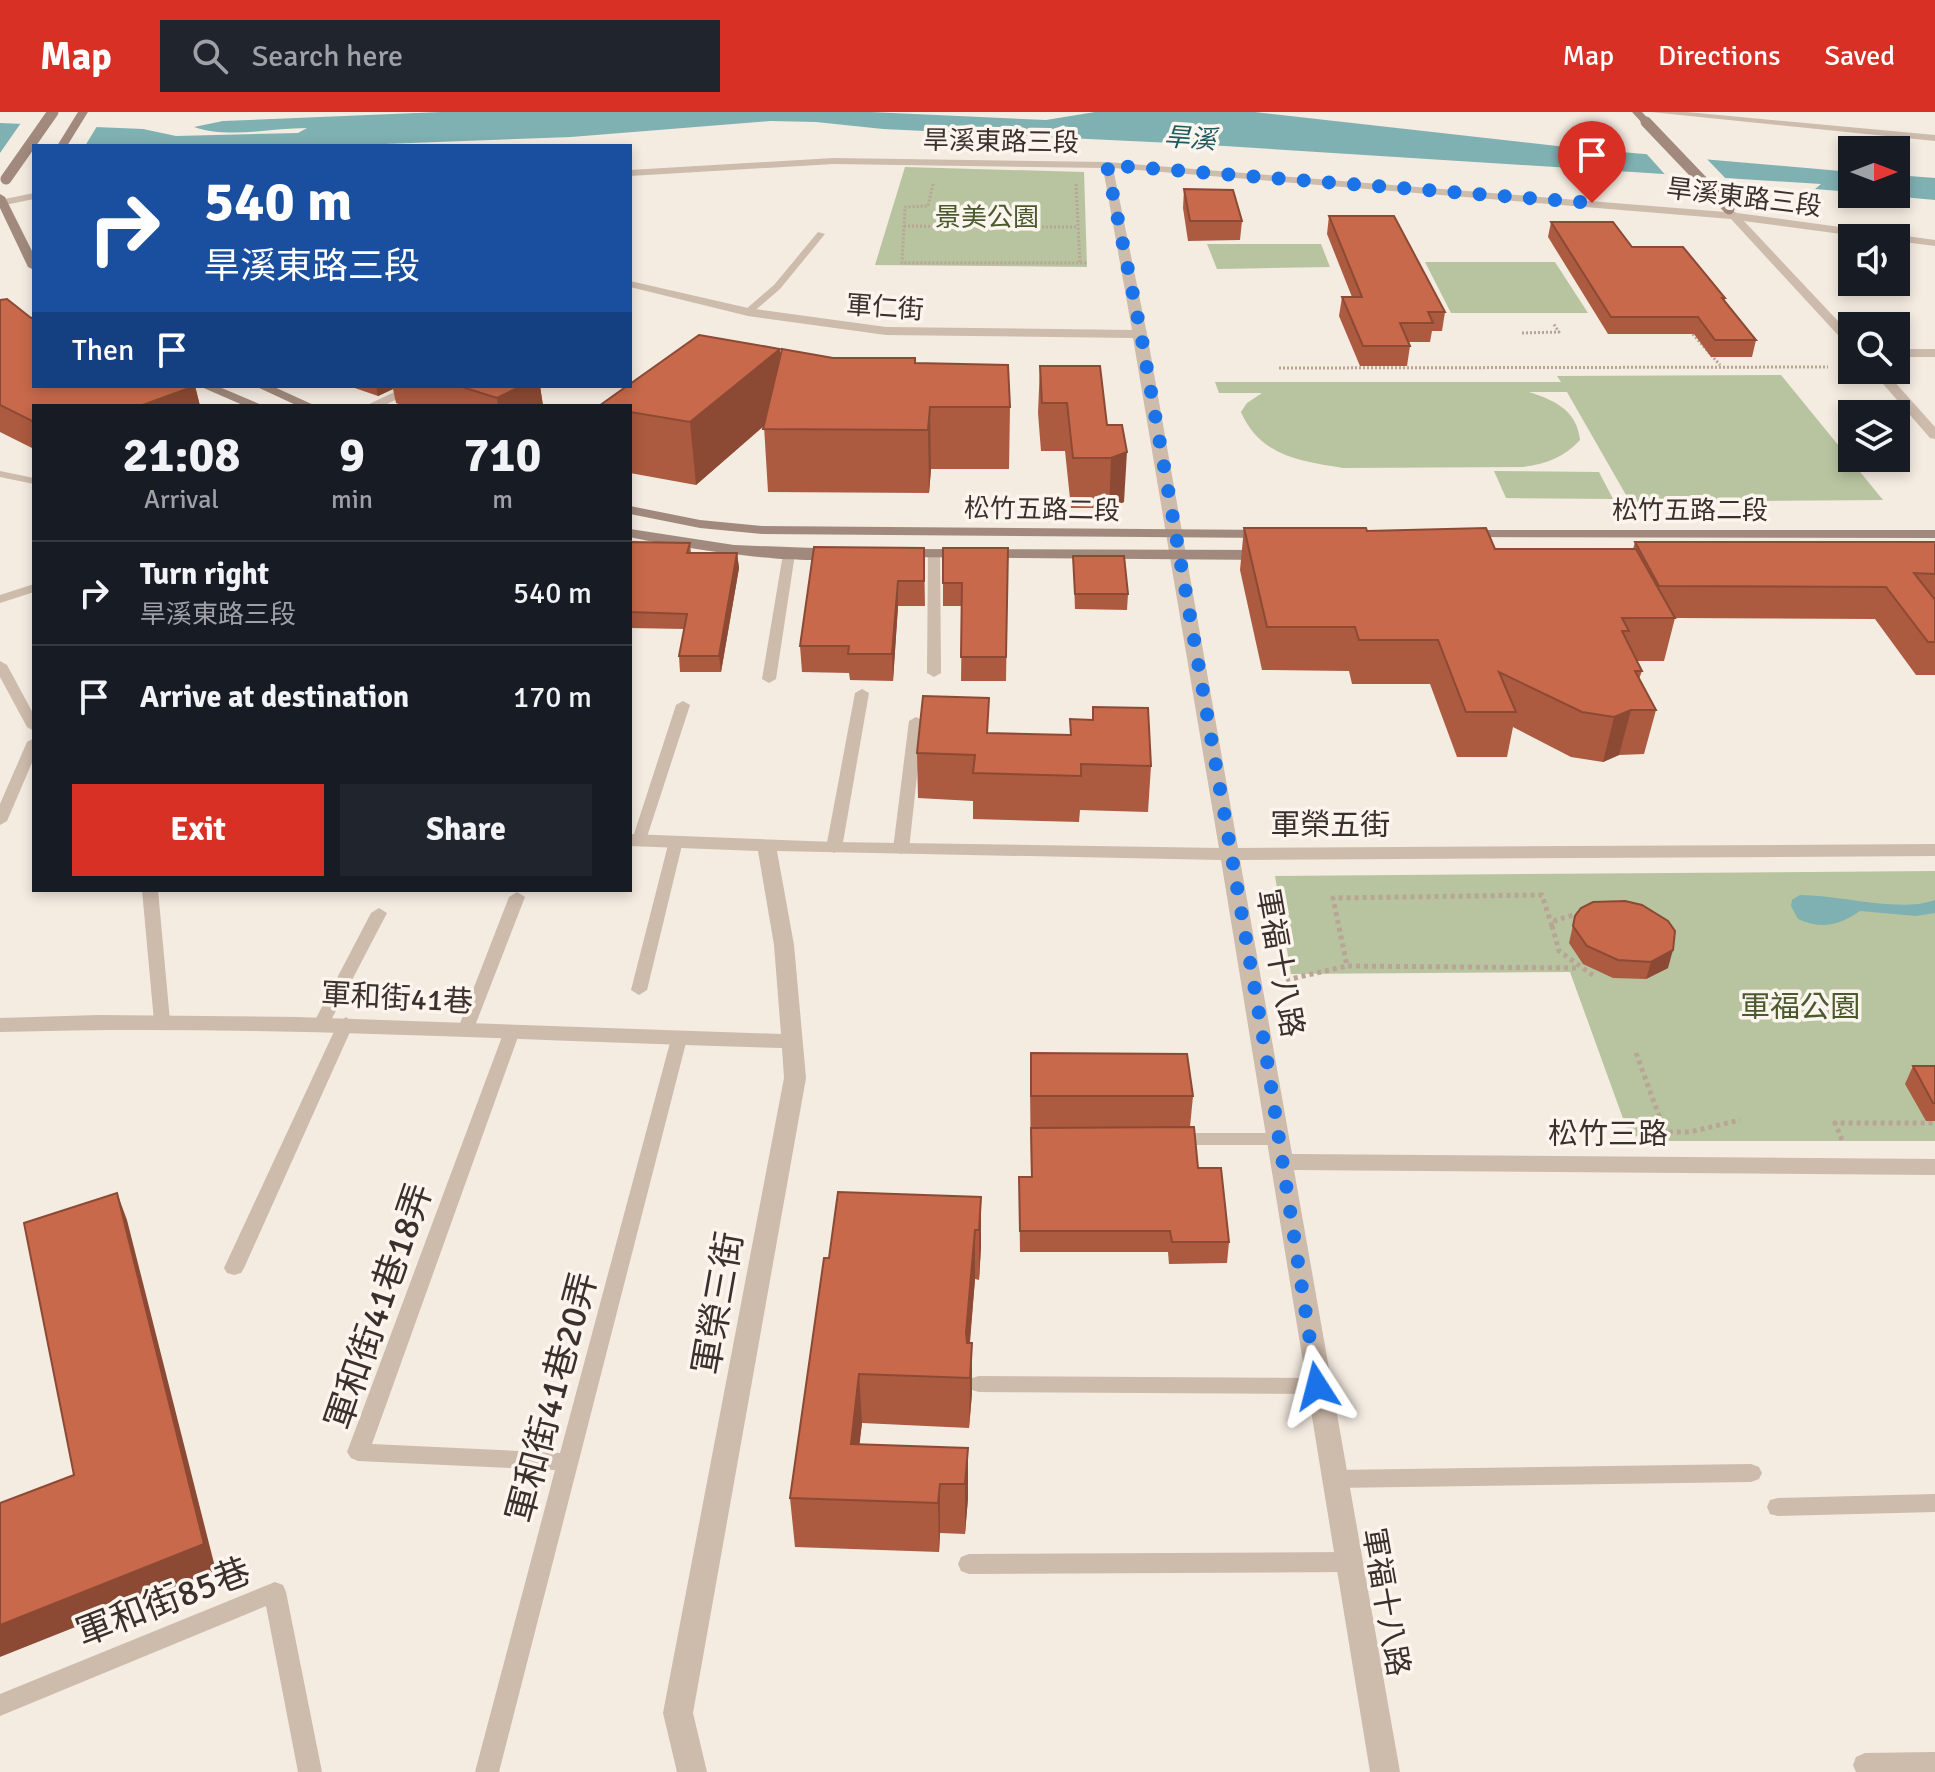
<!DOCTYPE html>
<html lang="en">
<head>
<meta charset="utf-8">
<style>
	body { margin:0; font-family:Signika,"Noto Sans TC",sans-serif; background:#20242c; color:#f1f3f6; height:100vh; display:flex; flex-direction:column; font-size:30px; white-space:nowrap }
	* { box-sizing:border-box; margin:0 }
	p { font-size:26px; color:#9ea1a6 }
	.icon { flex:none; width:44px; height:44px; fill:none; stroke:currentColor; stroke-width:2; stroke-linecap:round; stroke-linejoin:round }
	.map { position:relative; flex:1; overflow:hidden }
	.side { position:absolute; left:32px; top:292px; width:600px; height:488px; display:flex; flex-direction:column; background:#171b24; border-radius:0px; box-shadow:0 4px 12px #0003 }
	.side>* { flex:none }
	.hud { position:absolute; left:32px; top:32px; width:600px; height:244px; border-radius:0px; box-shadow:0 4px 12px #0003; background:#1a4fa0; color:#fff; overflow:hidden }
	.needle { width:52px; rotate:90deg }
	.fabs { position:absolute; left:1838px; top:24px; display:grid; gap:16px }
	.fabs a { display:grid; place-items:center; width:72px; height:72px; border-radius:0px; background:#171b24; box-shadow:0 4px 12px #0003; font-size:40px }
	.pin { position:absolute; display:grid; place-items:center; width:68px; height:68px; color:#fff; margin:-82px -34px; border-radius:50% 50% 50% 0; rotate:-45deg; box-shadow:0 0 8px #0007 }
	.pin .icon { rotate:45deg }
	.me { position:absolute; width:88px; margin:-44px; rotate:351deg; stroke-linejoin:round; filter:drop-shadow(0 0 6px #0008) }
	.turn { display:flex; align-items:center; gap:28px; height:168px; padding:0 40px; font-size:36px }
	.turn .icon { width:104px; height:104px; stroke-width:2.5 }
	.turn b { display:block; font-size:56px; line-height:68px }
	.then { display:flex; align-items:center; height:76px; padding:0 40px; background:#0003; gap:16px; font-size:30px }
	.eta { display:flex; justify-content:space-evenly; align-items:center; height:136px; text-align:center }
	.eta b { font-size:48px; font-weight:700; line-height:56px }
	.cta { display:flex; gap:16px; margin-top:auto; padding:16px 40px }
	.cta a { flex:1; height:92px; border-radius:0px; background:#d93025; color:#fff; font-size:32px; font-weight:700; line-height:92px; text-align:center }
	.cta a+a { background:#20242c; color:#f1f3f6 }
	ul { padding:0; list-style:none }
	li { display:flex; align-items:center; gap:24px; height:104px; padding:0 40px; border-top:2px solid #363941 }
	li div { flex:1 }
	li b { display:block; font-size:30px }
	li em { font-style:normal }
	header { display:flex; align-items:center; gap:48px; box-sizing:border-box; height:112px; padding:0 40px; background:#d93025; color:#fff }
	header strong { font-size:38px }
	nav { display:flex; gap:44px; margin-inline-start:auto; font-size:28px }
	.search { width:560px; height:72px; background:#20242c; display:flex; align-items:center; gap:20px; box-sizing:border-box; padding:0 28px; border-radius:0px; color:#9ea1a6; font-size:30px }
	.map>svg:first-child { display:block }
</style>
</head>
<body>
<header>
<strong>Map</strong>
<div class="search"><svg class="icon" aria-label="search" viewBox="0 0 24 24"><circle cx="10" cy="10" r="6"/><path d="M15 15l6 6"/></svg>Search here</div>
<nav><a>Map</a><a>Directions</a><a>Saved</a></nav>
</header>
<div class="map">
<svg width="1935" height="1660" viewBox="0 0 1935 1660">
	<rect width="100%" height="100%" fill="#f4ebe1"/>
	<g fill="#b8c4a0">
		<path d="M905,55L1084,60L1087,155L875,153Z"/>
		<path d="M1207,132H1321L1330,155L1217,157Z"/>
		<path d="M1425,150H1555L1588,201H1451Z"/>
		<path d="M1781,263L1883,388L1630,390L1567,280H1529C1554,288 1577,298 1580,328C1565,345 1546,352 1523,355L1343,356C1300,349 1260,344 1241,300L1247,291L1262,281H1219L1215,270H1561L1557,264Z"/>
		<path d="M1494,359L1599,360L1613,387L1506,386Z"/>
		<path d="M1935,759V1029H1666L1629,1023L1570,860L1291,862L1275,764Z"/>
	</g>
	<g fill="#7fb0b2">
		<path d="M441,0H871L1046,8L1095,0H1255L1575,36L1852,60V80L1815,77L1821,72L1193,32L883,17L816,10L770,9L571,25L332,34H34L0,54V11L143,17L176,24L298,21L307,16C270,16 230,27 194,15L223,9Z"/>
		<path d="M1896,63L1935,66V88L1870,82H1896Z"/>
		<path d="M1800,783C1841,783 1899,801 1935,788V801L1916,804L1860,799C1840,813 1822,818 1798,807L1791,794L1792,788Z"/>
	</g>
	<g fill="#f4ebe1">
		<path d="M23,8L99,11L85,34H34V59L0,58V41Z"/>
		<path d="M1644,39L1704,44L1731,72L1669,67Z"/>
	</g>
	<g fill="none" stroke-linecap="round" stroke-linejoin="round">
		<g stroke="#b9a596" stroke-width="3" stroke-dasharray="2 2" stroke-linecap="butt">
			<path d="M933,72L928,94L905,95L902,151H1087"/>
			<path d="M1076,72L1080,151"/>
			<path d="M904,114L1014,115"/>
			<path d="M1034,115H1077"/>
			<path d="M1690,219L1720,253"/>
			<path d="M1522,221L1559,220L1553,211"/>
			<path d="M1279,256L1828,255"/>
		</g>
		<g stroke="#b9a596" stroke-width="5" stroke-dasharray="4 4" stroke-linecap="butt">
			<path d="M1580,801L1556,808L1552,814L1559,839L1594,864"/>
			<path d="M1552,814L1542,783L1333,786L1347,854L1579,856"/>
			<path d="M1286,868L1347,854"/>
			<path d="M1636,941L1665,1020H1690L1740,1008"/>
			<path d="M1842,1028L1835,1011H1935"/>
		</g>
		<g fill="#cdbbac" fill-rule="evenodd">
			<path d="M818,120L825,122L780,177L751,202H745V198L774,173Z"/>
			<path d="M0,359L34,366V372L0,365Z"/>
			<path d="M789,438L795,442L776,567L769,571L762,567L783,442Z"/>
			<path d="M934,438L940,442L941,561L934,565L927,561L928,442Z"/>
			<path d="M34,472V480L0,491V483Z"/>
			<path d="M0,549L7,553L34,603V619L27,615L0,565Z"/>
			<path d="M862,577L869,581L842,736L834,741L826,736L855,581Z"/>
			<path d="M683,589L690,593L646,728L639,732L634,731L632,728L676,593Z"/>
			<path d="M916,605L923,609L909,737L901,742L893,737L909,609Z"/>
			<path d="M34,626V646L7,709L0,713V692L27,630Z"/>
			<path d="M676,725L683,729L647,878L639,883L631,878L669,729Z"/>
			<path d="M142,778H158L170,909L162,915L154,909Z"/>
			<path d="M517,780L525,785L473,919L465,925L459,923L457,919L509,785Z"/>
			<path d="M379,796L387,801L329,912L321,918L315,916L313,912L371,801Z"/>
			<path d="M346,905L354,911L244,1156L241,1161L234,1163L227,1161L224,1156L338,911Z"/>
			<path d="M511,916L519,922L372,1332L560,1341L671,927L679,921L687,927L499,1660H475L555,1358L358,1349L351,1346L347,1340L503,922Z"/>
			<path d="M1175,1021H1279L1285,1022L1288,1027L1285,1032L1279,1033H1175L1169,1032L1166,1027L1169,1022Z"/>
			<path d="M979,1264L1317,1266L1324,1268L1327,1274L1324,1280L1317,1282L979,1280L972,1278L969,1272L972,1266Z"/>
			<path d="M1751,1352L1759,1355L1762,1361L1759,1367L1751,1370L1334,1376L1326,1373L1323,1367L1326,1361L1334,1358Z"/>
			<path d="M1935,1382V1400L1778,1404L1770,1402L1767,1395L1770,1388L1778,1386Z"/>
			<path d="M1349,1440L1357,1443L1360,1450L1357,1457L1349,1460L969,1462L961,1459L958,1452L961,1445L969,1442Z"/>
			<path d="M275,1470L283,1473L286,1480L322,1660H298L266,1494L0,1604V1582Z"/>
			<path d="M1935,1640V1660H1856L1853,1653L1856,1645L1865,1641Z"/>
		</g>
		<g fill="#cdbbac" fill-rule="evenodd">
			<path d="M1651,0H1687L1935,23V29Z"/>
			<path d="M834,46L1107,50L1726,100L1731,98L1737,101L1935,128V134L1896,129V126H1871L1744,109L1852,224V235L1848,234L1731,107L1113,56L1147,222L1238,736L1935,732V744L1240,748L1292,1042L1935,1047V1063L1294,1058L1400,1660H1370L1221,748L777,739L794,833L806,966L693,1601L707,1660H677L663,1601L784,966L782,936C521,929 261,912 0,920V906L99,903L297,905L781,922L774,833L758,739L630,734V722L834,730L1219,736L1133,226L886,223L748,204L630,175V169L748,196L886,215L1132,218L1103,56L834,52L630,64V58Z"/>
			<path d="M34,81V87L0,94V88Z"/>
			<rect x="1896" y="237" width="39" height="8"/>
			<path d="M1871,258H1884L1935,315V327L1930,326Z"/>
			<path d="M407,274H424L383,294H365Z"/>
		</g>
		<g fill="#a18a7d" fill-rule="evenodd">
			<path d="M78,0H88L67,34H57Z"/>
			<path d="M1632,0H1642L1651,10L1643,12Z"/>
			<path d="M0,82L5,85L34,143V158L28,155L0,96Z"/>
			<path d="M199,274H217L264,294H245Z"/>
			<path d="M255,274H272L316,294H298Z"/>
			<path d="M630,394L700,408L762,414L1271,418L1278,422L1271,426L762,422L700,416L630,402Z"/>
			<path d="M630,417L734,433L840,437L848,442C826,460 663,433 630,425Z"/>
			<path d="M1463,418H1935V426L1458,425L1456,422Z"/>
			<path d="M900,437L1268,438L1276,443L1268,448L895,445V439Z"/>
		</g>
		<g stroke="#a18a7d" stroke-width="11">
			<path d="M1646,10L1729,97"/>
			<path d="M6,67L53,0"/>
		</g>
	</g>
	<g fill="#ac5a40">
		<path d="M1184,77L1242,109L1240,128L1188,129L1183,96Z"/>
		<path d="M1329,104L1445,200L1442,219H1432L1430,230H1408L1410,234L1407,254H1360L1339,204L1342,185H1352L1327,122Z"/>
		<path d="M1551,110L1725,186L1724,189L1756,228L1752,245H1711L1694,222H1608L1548,125Z"/>
		<path d="M0,188L31,206L195,274L200,294H34V337L0,320Z"/>
		<path d="M780,243L916,251L1010,295L1009,357H931L929,381L768,380L764,314L696,373L630,361V294Z"/>
		<path d="M1040,254L1107,313L1124,390L1109,396H1071L1065,339H1041L1038,301Z"/>
		<path d="M349,274H540L543,294H405L396,291L393,277L378,284Z"/>
		<path d="M1244,416L1367,419L1495,437H1633L1635,430H1935V563H1916L1875,507L1675,506L1664,549H1637L1642,559L1639,567L1656,598L1644,642L1619,643L1603,650L1571,645L1513,615L1507,645H1457L1430,572H1352L1349,559L1262,558L1240,458Z"/>
		<path d="M630,430L690,431L691,441H737L739,456L721,560H680L679,544L684,517L630,516Z"/>
		<path d="M924,436L925,494H898L893,569L850,568L849,561L802,560L800,534Z"/>
		<path d="M943,436H1008L1006,569H961L962,494H943Z"/>
		<path d="M1073,444L1128,482L1127,498L1075,497Z"/>
		<path d="M1093,595L1151,654L1148,700L1080,698L1079,710L973,707V689L918,686L917,641L989,621L1070,623V607L1092,608Z"/>
		<path d="M1575,804L1668,856L1646,867L1613,866L1583,852L1569,831Z"/>
		<path d="M1031,941L1193,984L1190,1015L1198,1056L1229,1130L1227,1151L1169,1152L1168,1140H1020L1019,1065H1031L1030,976Z"/>
		<path d="M1913,954H1935V1009H1926L1905,972Z"/>
		<path d="M981,1085V1134L979,1168L975,1167L970,1231H972V1281L969,1316L862,1311L859,1332L968,1336V1386L965,1422L940,1421L939,1440L795,1435L790,1386L829,1146Z"/>
	</g>
	<g fill="#8c4a34">
		<path d="M780,237L783,297L696,373L690,310Z"/>
		<path d="M195,274L200,294H140Z"/>
		<path d="M376,274H393V277L378,284Z"/>
		<path d="M521,274H540L543,294H498L497,286Z"/>
		<path d="M930,295L931,357L929,381L928,318Z"/>
		<path d="M1127,340L1124,390L1109,396L1111,346Z"/>
		<path d="M737,441L739,456L721,560L719,544Z"/>
		<path d="M898,469V494L893,569L892,542Z"/>
		<path d="M1631,598L1619,643L1603,650L1614,605Z"/>
		<path d="M1673,838L1668,856L1646,867L1651,850Z"/>
		<path d="M117,1081L127,1108L216,1459L0,1545V1513L204,1432Z"/>
		<path d="M981,1085V1134L979,1168V1118Z"/>
		<path d="M975,1118V1167L966,1271V1221Z"/>
		<path d="M972,1231V1281L969,1316L970,1266Z"/>
		<path d="M859,1262L862,1311L854,1381L851,1332Z"/>
		<path d="M968,1336V1386L965,1422V1372Z"/>
		<path d="M940,1372V1421L939,1440L938,1391Z"/>
	</g>
	<g fill="#c8694b" stroke="#8c4a34" stroke-width="2">
		<path d="M1184,77L1233,78L1242,109H1190Z"/>
		<path d="M1329,104H1394L1445,200H1428L1433,211H1400L1410,234H1363L1342,185H1362Z"/>
		<path d="M1551,110H1613L1632,135H1683L1725,186H1722L1756,228H1715L1698,205H1611Z"/>
		<path d="M7,187L31,206L34,205V274H195L140,294H34V310L0,293V188Z"/>
		<path d="M699,223L780,237L690,310L630,300V294H599L627,274H630V272Z"/>
		<path d="M782,237L833,246H915V251L1008,253L1010,295H930L928,318L763,317Z"/>
		<path d="M1040,254H1100L1107,313H1122L1127,340L1111,346H1073L1067,291H1042Z"/>
		<path d="M459,274H521L497,286Z"/>
		<path d="M1244,416H1366L1367,419L1486,416L1495,437H1636L1675,506H1622L1629,519H1622L1642,559H1635L1656,598H1631L1614,605L1582,600L1499,560L1516,600H1466L1438,528H1359L1355,515H1267Z"/>
		<path d="M630,430L690,431L687,441H737L719,544H679L687,502L630,500Z"/>
		<path d="M1635,430H1935V462L1914,461L1935,488V530H1928L1886,475L1659,474Z"/>
		<path d="M814,435L924,436V469H898L892,542H848L849,534H800Z"/>
		<path d="M943,436H1008L1006,545H961L962,471H943Z"/>
		<path d="M1073,444H1124L1128,482H1075Z"/>
		<path d="M923,584L989,586L987,621L1071,623L1070,607L1093,608V595L1148,596L1151,654L1081,652V664L973,661L975,643L917,641Z"/>
		<path d="M1625,789L1642,793L1668,809L1675,819L1673,838L1651,850L1618,848L1587,834L1573,814L1575,804L1581,796L1593,790Z"/>
		<path d="M1031,941L1187,942L1193,984H1031Z"/>
		<path d="M1913,954H1935V991H1933Z"/>
		<path d="M1194,1015L1198,1056H1221L1229,1130H1172L1170,1119H1020L1019,1065H1032L1031,1016Z"/>
		<path d="M838,1080L981,1085L979,1118H975L966,1221L967,1231H972L970,1266L859,1262L851,1332L968,1336L965,1372H940L938,1391L790,1386L824,1146H829Z"/>
		<path d="M117,1081L204,1432L0,1513V1391L74,1363L24,1111Z"/>
	</g>
	<g fill="none" stroke-linecap="round" stroke-linejoin="round">
		<path stroke="#1a73e8" stroke-width="14" stroke-dasharray="0 25.2" d="M1317,1274L1266,942L1141,222L1107,53L1592,91"/>
	</g>
	<g text-anchor="middle" stroke-width="7" stroke-linejoin="round" paint-order="stroke">
		<g font-size="26" font-style="italic" fill="#1f5a5e" stroke="#fbf5ee">
			<text transform="translate(1190 26) rotate(4)" y="9">旱溪</text>
		</g>
		<g font-size="26" fill="#3b302b" stroke="#fbf5ee">
			<text transform="translate(1001 29) rotate(1)" y="9">旱溪東路三段</text>
			<text transform="translate(1744 85) rotate(7)" y="9">旱溪東路三段</text>
			<text transform="translate(885 195) rotate(4)" y="9">軍仁街</text>
			<text transform="translate(1042 397) rotate(1)" y="9">松竹五路二段</text>
			<text x="1690" y="407">松竹五路二段</text>
		</g>
		<g font-size="26" fill="#4a5a2e" stroke="#fbf5ee">
			<text x="987" y="114">景美公園</text>
		</g>
		<g font-size="30" fill="#3b302b" stroke="#fbf5ee">
			<text x="1330" y="723">軍榮五街</text>
			<text transform="translate(1280 851) rotate(80)" y="10">軍福十八路</text>
			<text transform="translate(397 886) rotate(3)" y="10">軍和街41巷</text>
			<text x="1608" y="1032">松竹三路</text>
			<text transform="translate(1386 1490) rotate(80)" y="10">軍福十八路</text>
		</g>
		<g font-size="30" fill="#4a5a2e" stroke="#fbf5ee">
			<text x="1800" y="905">軍福公園</text>
		</g>
		<g font-size="36" fill="#3b302b" stroke="#fbf5ee">
			<text transform="translate(717 1191) rotate(-80)" y="13">軍榮三街</text>
			<text transform="translate(378 1194) rotate(-71)" y="13">軍和街41巷18弄</text>
			<text transform="translate(551 1285) rotate(-75)" y="13">軍和街41巷20弄</text>
			<text transform="translate(163 1489) rotate(-21)" y="13">軍和街85巷</text>
		</g>
	</g>
</svg>
<div class="fabs">
<a><svg class="needle" viewBox="-14 -14 28 28"><path d="M0-13l5 13h-10z" fill="#e53935"/><path d="M0 13l5-13h-10z" fill="#9ea1a6"/></svg></a>
<a><svg class="icon" aria-label="sound" viewBox="0 0 24 24"><path d="M4 9h4l5-4v14l-5-4H4zM17 9q2 3 0 6"/></svg></a>
<a><svg class="icon" aria-label="search" viewBox="0 0 24 24"><circle cx="10" cy="10" r="6"/><path d="M15 15l6 6"/></svg></a>
<a><svg class="icon" aria-label="layers" viewBox="0 0 24 24"><path d="M12 4l9 5-9 5-9-5zM3 14l9 5 9-5"/></svg></a>
</div>
<div class="pin" style="left:1592px;top:91px;background:#d93025"><svg class="icon" aria-label="arrive" viewBox="0 0 24 24"><path d="M6 21V4h12l-3 4 3 4H6"/></svg></div>
<svg class="me" style="left:1317px;top:1274px" viewBox="-20 -20 40 40"><path d="M0-17L14 15 0 8-14 15z" fill="#1a73e8" stroke="#fff" stroke-width="4"/></svg>
<div class="hud">
<div class="turn"><svg class="icon" aria-label="right" viewBox="0 0 24 24"><path d="M7 20v-9h11M14 6l5 5-5 5"/></svg><div><b>540 m</b>旱溪東路三段</div></div>
<div class="then">Then<svg class="icon" aria-label="arrive" viewBox="0 0 24 24"><path d="M6 21V4h12l-3 4 3 4H6"/></svg></div>
</div>
<section class="side">
<div class="eta">
<div><b>21:08</b><p>Arrival</p></div>
<div><b>9</b><p>min</p></div>
<div><b>710</b><p>m</p></div>
</div>
<ul>
<li><svg class="icon" aria-label="right" viewBox="0 0 24 24"><path d="M7 20v-9h11M14 6l5 5-5 5"/></svg><div><b>Turn right</b><p>旱溪東路三段</p></div><em>540 m</em></li>
<li><svg class="icon" aria-label="arrive" viewBox="0 0 24 24"><path d="M6 21V4h12l-3 4 3 4H6"/></svg><div><b>Arrive at destination</b></div><em>170 m</em></li>
</ul>
<div class="cta"><a>Exit</a><a>Share</a></div>
</section>
</div>
</body>
</html>
